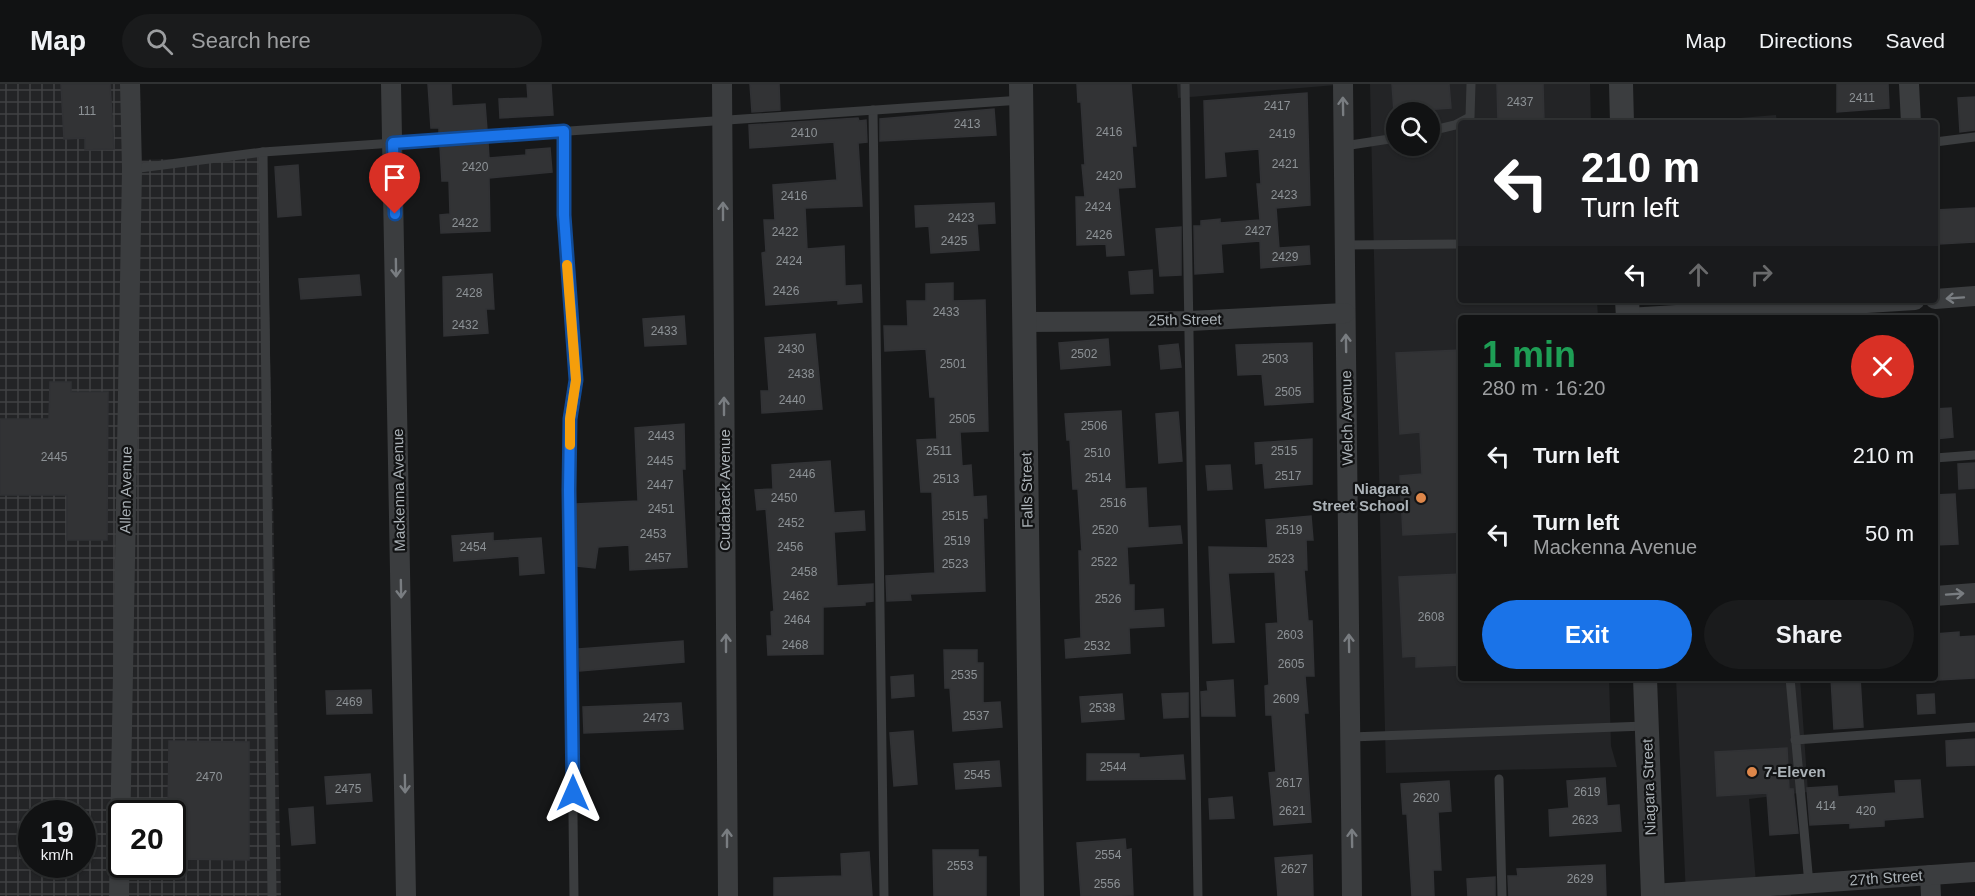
<!DOCTYPE html>
<html lang="en">
<head>
<meta charset="utf-8">
<style>
	body { margin:0; font-family:Arial,sans-serif; background:#1a1b1c; color:#f1f3f6; height:100vh; display:flex; flex-direction:column; font-size:22px; white-space:nowrap }
	* { box-sizing:border-box; margin:0 }
	p { font-size:20px; color:#9c9ea0 }
	.icon { flex:none; width:33px; height:33px; fill:none; stroke:currentColor; stroke-width:2; stroke-linecap:round; stroke-linejoin:round }
	.map { position:relative; flex:1; overflow:hidden }
	.details { position:absolute; left:1458px; top:231px; width:480px; height:366px; display:flex; flex-direction:column; background:#111213; border-radius:6px; box-shadow:0 2px 4px #0004,0 0 0 2px #303233 }
	.details>* { flex:none }
	.guide { position:absolute; left:1458px; top:36px; width:480px; height:183px; border-radius:6px; box-shadow:0 2px 4px #0004,0 0 0 2px #303233; background:#202124; color:#fff; overflow:hidden }
	.controls { position:absolute; left:1386px; top:18px; display:grid; gap:12px }
	.controls a { display:grid; place-items:center; width:54px; height:54px; border-radius:50%; background:#111213; box-shadow:0 2px 4px #0004,0 0 0 2px #303233; font-size:30px }
	.speed { position:absolute; left:18px; top:716px; display:flex; gap:12px; font-size:30px; font-weight:700; text-align:center }
	.speed>* { display:grid; place-content:center; width:78px; height:78px; border-radius:50%; background:#111213; box-shadow:0 2px 4px #0004,0 0 0 2px #303233; line-height:1 }
	.speed small { font-size:15px; font-weight:400 }
	.speed .limit { border:3px solid #111; border-radius:9px; background:#fff; color:#111 }
	.pin { position:absolute; display:grid; place-items:center; width:51px; height:51px; color:#fff; margin:-62px -26px; border-radius:50% 50% 50% 0; rotate:-45deg; box-shadow:0 0 6px #0007 }
	.pin .icon { rotate:45deg }
	.me { position:absolute; width:66px; margin:-33px; rotate:0deg; stroke-linejoin:round; filter:drop-shadow(0 0 4px #0008) }
	.turn { display:flex; align-items:center; gap:21px; height:126px; padding:0 24px; font-size:27px }
	.turn .icon { width:78px; height:78px; stroke-width:2.5 }
	.turn b { display:block; font-size:42px; line-height:51px }
	.lanes { display:flex; align-items:center; height:57px; padding:0 24px; background:#0003; justify-content:center; gap:30px; direction:ltr }
	.lanes .off { opacity:.35 }
	.round { display:grid; place-items:center; flex:none; width:63px; height:63px; border-radius:32px; background:#1a1b1c }
	.headline { display:flex; align-items:center; justify-content:space-between; height:102px; padding:0 24px }
	h1 { font-size:36px; font-weight:800; line-height:45px; color:#1e9e55 }
	.button { display:flex; gap:12px; margin-top:auto; padding:12px 24px }
	.button a { flex:1; height:69px; border-radius:36px; background:#1a73e8; color:#fff; font-size:24px; font-weight:800; line-height:69px; text-align:center }
	.button a+a { background:#1a1b1c; color:#f1f3f6 }
	ul { padding:0; list-style:none }
	li { display:flex; align-items:center; gap:18px; height:78px; padding:0 24px }
	li div { flex:1 }
	li b { display:block; font-size:22px }
	li em { font-style:normal }
	header { display:flex; align-items:center; gap:36px; box-sizing:border-box; height:84px; padding:0 30px; background:#111213; border-bottom:2px solid #303233 }
	header strong { font-size:28px }
	nav { display:flex; gap:33px; margin-inline-start:auto; font-size:21px }
	.search { width:420px; height:54px; background:#1a1b1c; display:flex; align-items:center; gap:15px; box-sizing:border-box; padding:0 21px; border-radius:33px; color:#9c9ea0; font-size:22px }
	.map>svg:first-child { display:block }
</style>
</head>
<body>
<header>
<strong>Map</strong>
<div class="search"><svg class="icon" aria-label="search" viewBox="0 0 24 24"><circle cx="10" cy="10" r="6"/><path d="M15 15l6 6"/></svg>Search here</div>
<nav><a>Map</a><a>Directions</a><a>Saved</a></nav>
</header>
<div class="map">
<svg width="1975" height="812" viewBox="0 0 1975 812">
	<defs>
		<pattern id="industrial-grid" width="8" height="8" patternUnits="userSpaceOnUse" patternTransform="scale(1.5)"><rect width="8" height="8" fill="#232426"/><path d="M0 4h8M4 0v8" fill="none" stroke="#404143"/></pattern>
	</defs>
	<rect width="100%" height="100%" fill="#171819"/>
	<g fill="#232426" fill-rule="evenodd">
		<path d="M1177,0H1348L1178,14Z"/>
		<path d="M1370,0H1590L1591,39H1461V216H1597L1598,234H1461V594H1609L1611,662L1617,683L1386,689ZM1396,28H1430V62H1396Z"/>
		<path d="M1776,31L1777,39H1680Z"/>
		<path d="M1676,594H1800L1808,708L1749,715L1757,811L1790,809L1791,812H1686Z"/>
	</g>
	<path fill="url(#industrial-grid)" fill-rule="evenodd" d="M0,0H140L141,76L266,72L281,812H0ZM32,729H82V780H32ZM122,729H172V780H122Z"/>
	<g fill="#323335" stroke="#313235" stroke-width="1.5">
		<path d="M61,0H110L114,65L85,66V54L64,55Z"/>
		<path d="M428,0H451L452,22L485,20L487,46L439,49V44H431Z"/>
		<path d="M527,0H551L553,31L500,34L499,15L528,14Z"/>
		<path d="M750,0H779L780,26L752,28Z"/>
		<path d="M1077,0H1131L1136,62H1132L1135,103L1118,104L1124,171L1107,172L1106,160L1077,161L1076,113H1085L1082,81H1085L1081,18H1078Z"/>
		<path d="M1392,0H1449L1451,24L1394,28Z"/>
		<path d="M1497,0H1543L1544,39H1508V36H1498Z"/>
		<path d="M1837,0H1888L1889,24L1837,28Z"/>
		<path d="M1307,9L1310,121L1276,124L1279,164L1309,162L1310,180L1261,184L1260,157L1221,160L1223,188L1195,190L1194,142H1201V137L1220,135V139L1260,136L1257,100H1261L1259,65L1224,68L1226,92L1206,94L1204,17Z"/>
		<path d="M1975,13V46L1960,48L1958,14Z"/>
		<path d="M994,25L996,51L880,57V35Z"/>
		<path d="M858,34L859,37L866,36L867,58L858,59L862,122L805,124L807,165L844,162L845,202L861,201L862,218L838,220V216L766,221L762,169L766,168L764,136H775L773,101L837,96L834,58L750,64L749,41Z"/>
		<path d="M488,59L489,74L526,71V66L550,64L552,88L489,94L490,147L441,149L440,131L450,130L449,97H442L440,63Z"/>
		<path d="M298,81L301,131L278,133L275,83Z"/>
		<path d="M994,119L995,139L977,140L979,166L931,169L929,142L916,143L915,122Z"/>
		<path d="M1975,124V158L1939,160L1936,126Z"/>
		<path d="M1181,143V191L1160,192L1156,145Z"/>
		<path d="M1152,186L1153,209L1131,210L1129,188Z"/>
		<path d="M492,190L494,225H486L488,249L444,252L443,193Z"/>
		<path d="M359,191L361,211L301,215L299,195Z"/>
		<path d="M953,199V217L985,216L988,347L960,348L962,382L971,381L973,413L986,412L987,434H983L985,507L910,510L911,516L887,517L886,492L935,489L932,408H921L917,356L937,355L935,313H930L926,265L885,267L884,242H908L907,217H926V200Z"/>
		<path d="M684,232L686,260L645,262L643,235Z"/>
		<path d="M815,250L822,325L762,329L761,307H769L765,254Z"/>
		<path d="M1108,255L1110,281L1061,285L1059,259Z"/>
		<path d="M1312,259L1313,318L1265,321L1262,290L1238,291L1236,261Z"/>
		<path d="M1178,260L1181,283L1161,285L1159,262Z"/>
		<path d="M1461,266V448L1403,451L1400,392L1422,390L1420,348L1400,350L1396,269Z"/>
		<path d="M50,298H71V308H108L107,456H67V411H0V335H49Z"/>
		<path d="M1951,324L1953,353L1935,355V325Z"/>
		<path d="M1121,327L1125,405L1146,404L1148,444L1180,442L1182,459L1127,463L1129,501H1134V527L1163,525L1164,542L1129,544L1130,569L1066,574L1065,556L1081,554L1079,467H1082L1078,405H1073L1070,356H1067L1065,330Z"/>
		<path d="M1178,328L1182,377L1159,379L1156,330Z"/>
		<path d="M684,340L685,385H682L687,483L630,486L629,461L598,463L595,484L577,482L576,420L638,417L635,344Z"/>
		<path d="M1312,355V400L1265,404L1263,379L1256,380L1255,359Z"/>
		<path d="M830,377L834,429L864,427L865,446L834,448L837,502L873,500V517L865,518V521L823,523V570L768,571L767,552H772L771,528L774,527L770,474L766,425L757,426L755,406L773,405L772,381Z"/>
		<path d="M1975,379V404L1959,405L1958,380Z"/>
		<path d="M1230,381L1232,405L1208,406L1206,382Z"/>
		<path d="M1955,410L1958,460L1935,461V411Z"/>
		<path d="M1311,432L1313,456H1306L1307,486H1304L1308,537H1312L1314,592H1305L1308,629H1304L1311,738L1274,741L1269,689L1276,688L1272,631H1266L1265,602L1269,601L1266,540L1278,539L1275,488L1228,489L1234,558L1213,559L1209,463L1268,464L1266,436Z"/>
		<path d="M493,449V457L541,454L544,489L520,491L519,472L454,477L452,452Z"/>
		<path d="M1461,490V581L1416,583V572L1403,573L1399,493Z"/>
		<path d="M1959,548V553L1975,552V594L1938,596L1935,550Z"/>
		<path d="M683,557L684,578L580,587L579,565Z"/>
		<path d="M944,566H977V579H983V619L1000,618L1002,643L953,647L950,604H945Z"/>
		<path d="M913,591L914,612L892,614L891,593Z"/>
		<path d="M1831,594H1860L1863,643L1834,645Z"/>
		<path d="M1233,596L1235,632H1202L1201,608L1208,607L1207,598Z"/>
		<path d="M371,606L372,629L327,630L326,607Z"/>
		<path d="M1188,609V633L1164,634L1162,610Z"/>
		<path d="M1122,610L1124,635L1082,638L1080,613Z"/>
		<path d="M1934,610L1935,629L1918,630L1917,611Z"/>
		<path d="M681,619L683,645L584,649L583,623Z"/>
		<path d="M913,647L917,700L894,702L890,649Z"/>
		<path d="M1975,655V681L1947,682L1946,657Z"/>
		<path d="M169,657L249,658V776L172,775V729H168Z"/>
		<path d="M1787,664L1789,705H1793L1798,749L1770,751L1767,709L1717,712L1715,668Z"/>
		<path d="M1087,670H1139V674L1183,671L1185,695L1087,696Z"/>
		<path d="M999,677L1001,702L956,705L954,680Z"/>
		<path d="M370,690L372,717L327,720L325,693Z"/>
		<path d="M1605,694L1607,722L1619,721L1621,747L1550,752L1549,726L1569,724L1567,697Z"/>
		<path d="M1920,696L1923,733L1884,736V742L1850,744V739L1810,741L1807,704L1837,702L1838,713L1896,709L1895,697Z"/>
		<path d="M1449,697L1451,727L1438,728L1441,786H1433L1434,812H1412L1407,730H1403L1401,700Z"/>
		<path d="M1232,713L1234,734L1210,735L1209,715Z"/>
		<path d="M313,723L315,759L292,761L289,725Z"/>
		<path d="M1125,755L1126,766L1131,765L1133,811L1081,812L1077,759Z"/>
		<path d="M933,766H978V773H986V812H934Z"/>
		<path d="M869,768L872,812H774V794L842,792L841,770Z"/>
		<path d="M1312,771L1313,812H1278L1275,774Z"/>
		<path d="M1605,781L1606,812H1509L1508,792H1518L1517,785Z"/>
		<path d="M1495,793V812H1468L1467,795Z"/>
	</g>
	<g fill="none" stroke-linecap="round" stroke-linejoin="round">
		<g stroke="#3b3d3f" stroke-width="9">
			<path d="M1185,0L1198,812"/>
			<path d="M873,26L884,812"/>
			<path d="M564,47V131L576,296L570,335L569,406L574,812"/>
			<path d="M1430,47L1455,41L1470,33L1471,0"/>
			<path d="M1935,58L1975,53"/>
			<path d="M1344,62L1396,54"/>
			<path d="M263,68L272,812"/>
			<path d="M132,85L263,68L1020,16"/>
			<path d="M1345,161L1461,160"/>
			<path d="M1935,374L1975,371"/>
			<path d="M1790,594L1809,800"/>
			<path d="M1351,653L1645,642"/>
			<path d="M1795,656L1975,643"/>
			<path d="M1499,695L1502,812"/>
		</g>
		<g stroke="#3b3d3f" stroke-width="20">
			<path d="M391,0L406,812"/>
			<path d="M722,0L728,812"/>
			<path d="M1343,0L1352,812"/>
			<path d="M1909,0L1911,39"/>
			<path d="M1935,215L1975,212"/>
			<path d="M1628,234L1915,216"/>
			<path d="M1025,238L1190,237L1345,229"/>
			<path d="M1935,512L1975,509"/>
			<path d="M1930,791L1931,812"/>
			<path d="M1653,810L1975,788"/>
			<path d="M119,812L132,85L130,0"/>
		</g>
		<g stroke="#3b3d3f" stroke-width="24">
			<path d="M1021,0L1032,812"/>
			<path d="M1621,0L1622,39"/>
			<path d="M1627,216L1628,234"/>
			<path d="M1645,594L1653,812"/>
		</g>
	</g>
	<defs><path id="oneway-shaft" d="M-6 0H5M1.5-3L5.5 0L1.5 3" fill="none" stroke-width="1.6" stroke-linecap="round" stroke-linejoin="round" transform="scale(1.5)"/></defs>
	<g stroke="#797d81">
		<use href="#oneway-shaft" transform="translate(1343 22) rotate(-91)"/>
		<use href="#oneway-shaft" transform="translate(723 127) rotate(-90)"/>
		<use href="#oneway-shaft" transform="translate(396 184) rotate(89)"/>
		<use href="#oneway-shaft" transform="translate(1955 214) rotate(176)"/>
		<use href="#oneway-shaft" transform="translate(1346 259) rotate(-91)"/>
		<use href="#oneway-shaft" transform="translate(724 322) rotate(-90)"/>
		<use href="#oneway-shaft" transform="translate(401 505) rotate(89)"/>
		<use href="#oneway-shaft" transform="translate(1955 510) rotate(-4)"/>
		<use href="#oneway-shaft" transform="translate(726 559) rotate(-90)"/>
		<use href="#oneway-shaft" transform="translate(1349 559) rotate(-91)"/>
		<use href="#oneway-shaft" transform="translate(405 700) rotate(89)"/>
		<use href="#oneway-shaft" transform="translate(727 754) rotate(-90)"/>
		<use href="#oneway-shaft" transform="translate(1352 754) rotate(-91)"/>
	</g>
	<g fill="none" stroke-linecap="round" stroke-linejoin="round">
		<g stroke="#114b97" stroke-width="15">
			<path id="route" d="M395,130L393,59L564,47V131L576,296L570,335L569,406L573,709"/>
		</g>
		<use href="#route" stroke="#1a73e8" stroke-width="10"/>
		<path stroke="#f59e0b" stroke-width="10" d="M567,181L576,296L570,335V361"/>
	</g>
	<g fill="#de874a" stroke="#121314" stroke-width="2">
		<circle cx="1421" cy="414" r="6"/>
		<circle cx="1752" cy="688" r="6"/>
	</g>
	<g text-anchor="middle" stroke-width="4.5" stroke-linejoin="round" paint-order="stroke">
		<g font-size="12" fill="#8d9296">
			<text x="1862" y="18">2411</text>
			<text x="1520" y="22">2437</text>
			<text x="1277" y="26">2417</text>
			<text x="87" y="31">111</text>
			<text x="967" y="44">2413</text>
			<text x="1109" y="52">2416</text>
			<text x="804" y="53">2410</text>
			<text x="1282" y="54">2419</text>
			<text x="1285" y="84">2421</text>
			<text x="475" y="87">2420</text>
			<text x="1109" y="96">2420</text>
			<text x="1284" y="115">2423</text>
			<text x="794" y="116">2416</text>
			<text x="1098" y="127">2424</text>
			<text x="961" y="138">2423</text>
			<text x="465" y="143">2422</text>
			<text x="1258" y="151">2427</text>
			<text x="785" y="152">2422</text>
			<text x="1099" y="155">2426</text>
			<text x="954" y="161">2425</text>
			<text x="1285" y="177">2429</text>
			<text x="789" y="181">2424</text>
			<text x="786" y="211">2426</text>
			<text x="469" y="213">2428</text>
			<text x="946" y="232">2433</text>
			<text x="465" y="245">2432</text>
			<text x="664" y="251">2433</text>
			<text x="791" y="269">2430</text>
			<text x="1084" y="274">2502</text>
			<text x="1275" y="279">2503</text>
			<text x="953" y="284">2501</text>
			<text x="801" y="294">2438</text>
			<text x="1288" y="312">2505</text>
			<text x="792" y="320">2440</text>
			<text x="962" y="339">2505</text>
			<text x="1094" y="346">2506</text>
			<text x="661" y="356">2443</text>
			<text x="939" y="371">2511</text>
			<text x="1284" y="371">2515</text>
			<text x="1097" y="373">2510</text>
			<text x="54" y="377">2445</text>
			<text x="660" y="381">2445</text>
			<text x="802" y="394">2446</text>
			<text x="1288" y="396">2517</text>
			<text x="1098" y="398">2514</text>
			<text x="946" y="399">2513</text>
			<text x="660" y="405">2447</text>
			<text x="784" y="418">2450</text>
			<text x="1113" y="423">2516</text>
			<text x="661" y="429">2451</text>
			<text x="955" y="436">2515</text>
			<text x="791" y="443">2452</text>
			<text x="1105" y="450">2520</text>
			<text x="1289" y="450">2519</text>
			<text x="653" y="454">2453</text>
			<text x="957" y="461">2519</text>
			<text x="473" y="467">2454</text>
			<text x="790" y="467">2456</text>
			<text x="658" y="478">2457</text>
			<text x="1281" y="479">2523</text>
			<text x="1104" y="482">2522</text>
			<text x="955" y="484">2523</text>
			<text x="804" y="492">2458</text>
			<text x="796" y="516">2462</text>
			<text x="1108" y="519">2526</text>
			<text x="1431" y="537">2608</text>
			<text x="797" y="540">2464</text>
			<text x="1290" y="555">2603</text>
			<text x="795" y="565">2468</text>
			<text x="1097" y="566">2532</text>
			<text x="1291" y="584">2605</text>
			<text x="964" y="595">2535</text>
			<text x="1286" y="619">2609</text>
			<text x="349" y="622">2469</text>
			<text x="1102" y="628">2538</text>
			<text x="976" y="636">2537</text>
			<text x="656" y="638">2473</text>
			<text x="1113" y="687">2544</text>
			<text x="977" y="695">2545</text>
			<text x="209" y="697">2470</text>
			<text x="1289" y="703">2617</text>
			<text x="348" y="709">2475</text>
			<text x="1587" y="712">2619</text>
			<text x="1426" y="718">2620</text>
			<text x="1826" y="726">414</text>
			<text x="1292" y="731">2621</text>
			<text x="1866" y="731">420</text>
			<text x="1585" y="740">2623</text>
			<text x="1108" y="775">2554</text>
			<text x="960" y="786">2553</text>
			<text x="1294" y="789">2627</text>
			<text x="1580" y="799">2629</text>
			<text x="1107" y="804">2556</text>
		</g>
		<g font-size="15" fill="#abb2b7" stroke="#121314">
			<text transform="translate(1185 236) rotate(-1)" y="5">25th Street</text>
			<text transform="translate(1347 334) rotate(-91)" y="5">Welch Avenue</text>
			<text transform="translate(126 406) rotate(-89)" y="5">Allen Avenue</text>
			<text transform="translate(399 406) rotate(-91)" y="5">Mackenna Avenue</text>
			<text transform="translate(725 406) rotate(-90)" y="5">Cudaback Avenue</text>
			<text transform="translate(1027 406) rotate(-91)" y="5">Falls Street</text>
			<text transform="translate(1649 703) rotate(-92)" y="5">Niagara Street</text>
			<text transform="translate(1886 794) rotate(-4)" y="5">27th Street</text>
		</g>
		<g font-size="15" font-weight="bold" fill="#abb2b7" stroke="#121314" text-anchor="end">
			<text x="1409" y="410">Niagara<tspan x="1409" dy="17">Street School</tspan></text>
			<text x="1764" y="693" text-anchor="start">7-Eleven</text>
		</g>
	</g>
</svg>
<div class="controls">
<a><svg class="icon" aria-label="search" viewBox="0 0 24 24"><circle cx="10" cy="10" r="6"/><path d="M15 15l6 6"/></svg></a>
</div>
<div class="speed"><div>19<small>km/h</small></div><div class="limit">20</div></div>
<div class="pin" style="left:395px;top:130px;background:#d93025"><svg class="icon" aria-label="arrive" viewBox="0 0 24 24"><path d="M6 21V4h12l-3 4 3 4H6"/></svg></div>
<svg class="me" style="left:573px;top:709px" viewBox="-20 -20 40 40"><path d="M0-17L14 15 0 8-14 15z" fill="#1a73e8" stroke="#fff" stroke-width="4"/></svg>
<div class="guide">
<div class="turn"><svg class="icon" aria-label="left" viewBox="0 0 24 24"><path d="M17 20v-9H6M10 6l-5 5 5 5"/></svg><div><b>210 m</b>Turn left</div></div>
<div class="lanes"><svg class="icon" aria-label="left" viewBox="0 0 24 24"><path d="M17 20v-9H6M10 6l-5 5 5 5"/></svg><svg class="icon off" aria-label="ahead" viewBox="0 0 24 24"><path d="M12 20V5M6 11l6-6 6 6"/></svg><svg class="icon off" aria-label="right" viewBox="0 0 24 24"><path d="M7 20v-9h11M14 6l5 5-5 5"/></svg></div>
</div>
<section class="details">
<div class="headline"><div><h1>1 min</h1><p>280 m · 16:20</p></div><a class="round" style="background:#d93025;color:#fff"><svg class="icon" aria-label="close" viewBox="0 0 24 24"><path d="M6 6l12 12M18 6L6 18"/></svg></a></div>
<ul>
<li><svg class="icon" aria-label="left" viewBox="0 0 24 24"><path d="M17 20v-9H6M10 6l-5 5 5 5"/></svg><div><b>Turn left</b></div><em>210 m</em></li>
<li><svg class="icon" aria-label="left" viewBox="0 0 24 24"><path d="M17 20v-9H6M10 6l-5 5 5 5"/></svg><div><b>Turn left</b><p>Mackenna Avenue</p></div><em>50 m</em></li>
</ul>
<div class="button"><a>Exit</a><a>Share</a></div>
</section>
</div>
</body>
</html>
